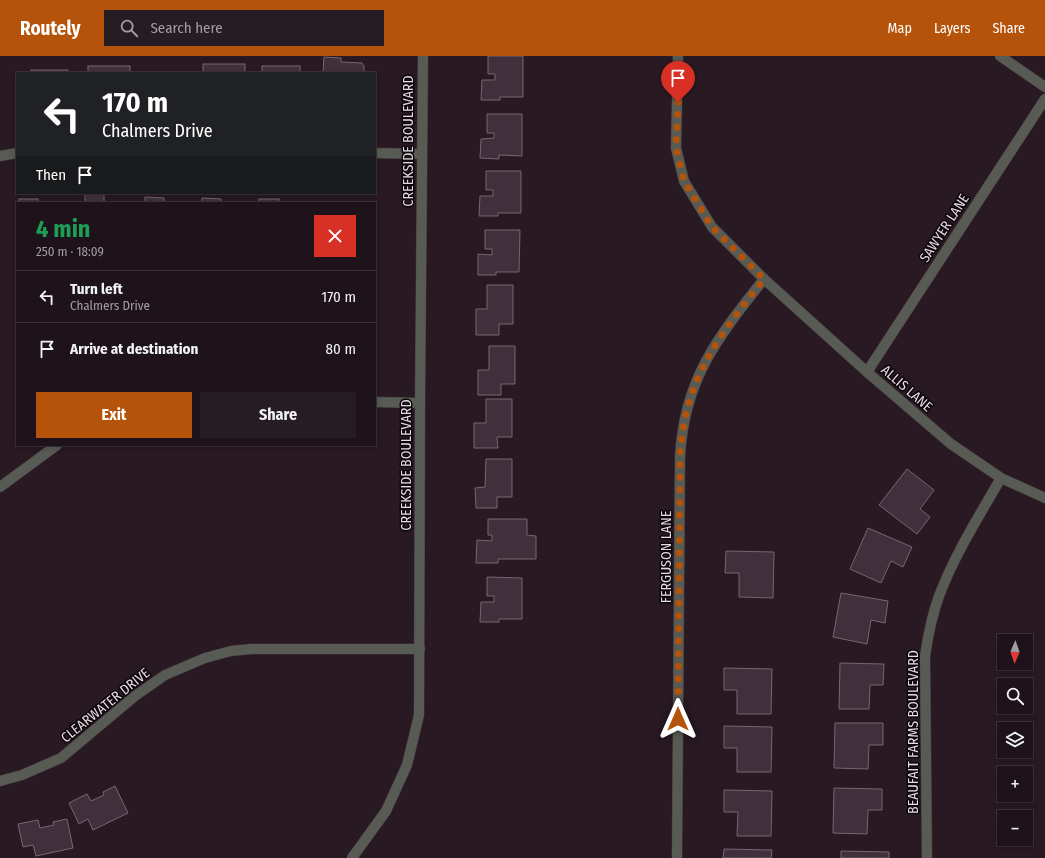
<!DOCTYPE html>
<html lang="en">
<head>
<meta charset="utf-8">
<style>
	body { margin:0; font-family:"Fira Sans Condensed",sans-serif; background:#261c23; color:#f1f3f6; height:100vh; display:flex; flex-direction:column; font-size:15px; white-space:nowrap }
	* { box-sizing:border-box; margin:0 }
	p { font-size:13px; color:#a19ea2 }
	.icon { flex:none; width:22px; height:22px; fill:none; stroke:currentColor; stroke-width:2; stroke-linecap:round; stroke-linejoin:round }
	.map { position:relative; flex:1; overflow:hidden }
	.sheet { position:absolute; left:16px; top:146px; width:360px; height:244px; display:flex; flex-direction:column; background:#1e131a; border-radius:0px; box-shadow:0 2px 6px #0003,0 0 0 1px #3c3239 }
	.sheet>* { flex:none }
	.guide { position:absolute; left:16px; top:16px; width:360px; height:122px; border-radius:0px; box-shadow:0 2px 6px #0003,0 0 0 1px #3c3239; background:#202124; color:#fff; overflow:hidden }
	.needle { width:26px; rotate:182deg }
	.fabs { position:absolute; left:997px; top:578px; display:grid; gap:8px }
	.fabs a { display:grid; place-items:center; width:36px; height:36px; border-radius:0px; background:#1e131a; box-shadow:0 2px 6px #0003,0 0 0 1px #3c3239; font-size:20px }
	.pin { position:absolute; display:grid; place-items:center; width:34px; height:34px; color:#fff; margin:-41px -17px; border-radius:50% 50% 50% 0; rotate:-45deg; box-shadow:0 0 4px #0007 }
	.pin .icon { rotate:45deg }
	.me { position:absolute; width:44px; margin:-22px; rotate:0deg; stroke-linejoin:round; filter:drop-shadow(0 0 3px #0008) }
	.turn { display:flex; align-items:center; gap:14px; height:84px; padding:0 20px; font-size:18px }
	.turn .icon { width:52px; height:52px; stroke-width:2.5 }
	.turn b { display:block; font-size:28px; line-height:34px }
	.then { display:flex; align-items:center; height:38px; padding:0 20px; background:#0003; gap:8px; font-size:15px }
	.round { display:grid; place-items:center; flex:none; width:42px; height:42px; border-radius:0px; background:#261c23 }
	.summary { display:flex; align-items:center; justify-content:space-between; height:68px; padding:0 20px }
	h1 { font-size:24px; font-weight:700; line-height:30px; color:#1e9e55 }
	.action { display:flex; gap:8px; margin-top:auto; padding:8px 20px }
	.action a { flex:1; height:46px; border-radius:0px; background:#b45309; color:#fff; font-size:16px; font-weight:700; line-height:46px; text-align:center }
	.action a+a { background:#261c23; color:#f1f3f6 }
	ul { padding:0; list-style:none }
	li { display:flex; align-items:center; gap:12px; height:52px; padding:0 20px; border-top:1px solid #3c3239 }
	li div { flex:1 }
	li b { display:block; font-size:15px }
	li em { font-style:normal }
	header { display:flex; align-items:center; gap:24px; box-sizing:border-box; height:56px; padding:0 20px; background:#b45309; color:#fff }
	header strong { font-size:19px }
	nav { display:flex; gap:22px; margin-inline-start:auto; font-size:14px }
	.search { width:280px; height:36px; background:#261c23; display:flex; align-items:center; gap:10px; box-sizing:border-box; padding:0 14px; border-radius:0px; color:#a19ea2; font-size:15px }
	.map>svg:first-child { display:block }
</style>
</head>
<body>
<header>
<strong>Routely</strong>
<div class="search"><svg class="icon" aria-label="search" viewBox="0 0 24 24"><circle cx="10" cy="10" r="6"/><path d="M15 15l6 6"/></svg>Search here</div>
<nav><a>Map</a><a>Layers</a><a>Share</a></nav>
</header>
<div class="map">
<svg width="1045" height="802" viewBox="0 0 1045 802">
	<rect width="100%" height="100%" fill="#281923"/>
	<g fill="#40303b" stroke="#786571">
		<path d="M488,0H523V41H500V44H481L482,24H495V18H488Z"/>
		<path d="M324,1L341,2V6L362,7L364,10V17H323Z"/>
		<rect x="203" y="8" width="42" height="9"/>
		<rect x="88" y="10" width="42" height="7"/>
		<rect x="262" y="10" width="38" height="7"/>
		<rect x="31" y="14" width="37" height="3"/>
		<path d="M487,58H522V100L499,99V103L480,102L481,83L494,82V77H487Z"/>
		<path d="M486,115H521V157H498V160H479L480,140H493V134H486Z"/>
		<rect x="85" y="138" width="19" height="9"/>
		<path d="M145,141L164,142V147H145Z"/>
		<path d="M202,142L221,143V147H202Z"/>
		<rect x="19" y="143" width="19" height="4"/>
		<rect x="259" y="143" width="20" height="4"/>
		<path d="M485,174H520L519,216H496V219H478V198L492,199V193H485Z"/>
		<path d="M487,229H513V268H499V279H476V253H487Z"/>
		<path d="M489,290H515V328H501V339H478V314H489Z"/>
		<path d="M486,343H512V381H497L498,392H474V367H486Z"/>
		<path d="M486,403H512V441H497V452H476L475,432L485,431Z"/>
		<path d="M907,413L934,434L920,453L930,461L917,478L879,449Z"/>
		<path d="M488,463H527V479L536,480V503H498V507H476L477,484L492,485V479H488Z"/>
		<path d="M868,472L912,491L903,511L891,505L881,527L850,513Z"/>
		<path d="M726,495L774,496L773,542L739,541V517H725Z"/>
		<path d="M487,521L522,522V563H499V566H480L481,546H494V540H487Z"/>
		<path d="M841,537L888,545L885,567L871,564L867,588L833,581Z"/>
		<path d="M840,607L884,608L883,629H870L869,653H839Z"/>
		<path d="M724,612L772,613L771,658H737V634H724Z"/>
		<path d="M835,667H883V689H869L868,713L834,712Z"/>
		<path d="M724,670L772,671L771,716H737V692H724Z"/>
		<path d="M115,730L128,757L93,774L88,763L79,768L69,747L87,738L91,745L104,739L103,736Z"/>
		<path d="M834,732L882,733V754H868L867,778L833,777Z"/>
		<path d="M724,734L772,735L771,780H737L738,756H724Z"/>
		<path d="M67,763L73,792L36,800L33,789L23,791L18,768L38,764L40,772L54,769L53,766Z"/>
		<path d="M724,793L772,794L771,802H723Z"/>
		<path d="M841,795L889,796V802H841Z"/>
	</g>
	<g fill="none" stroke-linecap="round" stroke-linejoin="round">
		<g stroke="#43343e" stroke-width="11">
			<g id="minor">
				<path d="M678,0L676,92L684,125L712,171L764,223L867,316L951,388L1001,422L1045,442"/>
				<path d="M1000,0L1045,31"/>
				<path d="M375,97L422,98"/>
				<path d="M0,100L17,97"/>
				<path d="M867,316L1045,43"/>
				<path d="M375,346L420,347"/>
				<path d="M0,431L57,389"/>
				<path d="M0,725L22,719L61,702L135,640L165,619L205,602L231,595L251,593H420"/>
				<path d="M352,802L386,755L407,709L419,659L420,347L423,0"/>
				<path d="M677,802L680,401C684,323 718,281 764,223"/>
				<path d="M927,802L925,600C928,580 932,559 939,540C955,498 979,460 1001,422"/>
			</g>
		</g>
		<use href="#minor" stroke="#575b53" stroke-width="10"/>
	</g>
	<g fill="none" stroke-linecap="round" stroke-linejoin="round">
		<path stroke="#b45309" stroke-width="7" stroke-dasharray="0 12.6" d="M678,46L676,92L684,125L712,171L764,223C718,281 684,324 680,401L678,663"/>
	</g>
	<g text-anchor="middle" stroke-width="3" stroke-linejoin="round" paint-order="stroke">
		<g font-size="14" fill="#e6dbe2" stroke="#0c060a">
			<text transform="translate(408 85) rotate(-90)" y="5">CREEKSIDE BOULEVARD</text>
			<text transform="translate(944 172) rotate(-57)" y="5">SAWYER LANE</text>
			<text transform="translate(907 332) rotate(41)" y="5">ALLIS LANE</text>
			<text transform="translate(406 409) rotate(-90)" y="5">CREEKSIDE BOULEVARD</text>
			<text transform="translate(666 501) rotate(-90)" y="5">FERGUSON LANE</text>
			<text transform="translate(105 649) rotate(-39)" y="5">CLEARWATER DRIVE</text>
			<text transform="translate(913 676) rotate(-90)" y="5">BEAUFAIT FARMS BOULEVARD</text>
		</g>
	</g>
</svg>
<div class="fabs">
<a><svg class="needle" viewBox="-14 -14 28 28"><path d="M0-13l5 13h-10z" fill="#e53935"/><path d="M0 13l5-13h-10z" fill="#a19ea2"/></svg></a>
<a><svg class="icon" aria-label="search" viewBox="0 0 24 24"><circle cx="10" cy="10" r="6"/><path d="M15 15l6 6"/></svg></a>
<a><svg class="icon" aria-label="layers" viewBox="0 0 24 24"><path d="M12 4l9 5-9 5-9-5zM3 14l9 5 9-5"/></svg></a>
<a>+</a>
<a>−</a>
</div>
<div class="pin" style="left:678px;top:46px;background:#d93025"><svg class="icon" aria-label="arrive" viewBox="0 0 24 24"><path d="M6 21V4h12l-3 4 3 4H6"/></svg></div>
<svg class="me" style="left:678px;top:663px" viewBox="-20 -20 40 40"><path d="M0-17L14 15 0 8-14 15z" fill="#b45309" stroke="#fff" stroke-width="4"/></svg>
<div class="guide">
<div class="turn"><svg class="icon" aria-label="left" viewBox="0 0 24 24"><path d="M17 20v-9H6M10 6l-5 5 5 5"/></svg><div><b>170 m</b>Chalmers Drive</div></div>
<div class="then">Then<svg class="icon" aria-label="arrive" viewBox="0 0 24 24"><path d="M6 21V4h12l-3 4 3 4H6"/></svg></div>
</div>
<section class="sheet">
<div class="summary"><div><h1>4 min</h1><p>250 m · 18:09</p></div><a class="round" style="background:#d93025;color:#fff"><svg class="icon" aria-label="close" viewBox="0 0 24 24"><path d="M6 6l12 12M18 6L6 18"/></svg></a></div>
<ul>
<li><svg class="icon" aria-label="left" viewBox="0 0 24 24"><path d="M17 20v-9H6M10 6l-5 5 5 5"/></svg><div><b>Turn left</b><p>Chalmers Drive</p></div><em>170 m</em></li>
<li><svg class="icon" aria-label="arrive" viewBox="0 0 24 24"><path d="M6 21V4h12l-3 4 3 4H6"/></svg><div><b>Arrive at destination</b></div><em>80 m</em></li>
</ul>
<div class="action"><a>Exit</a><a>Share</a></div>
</section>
</div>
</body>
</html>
